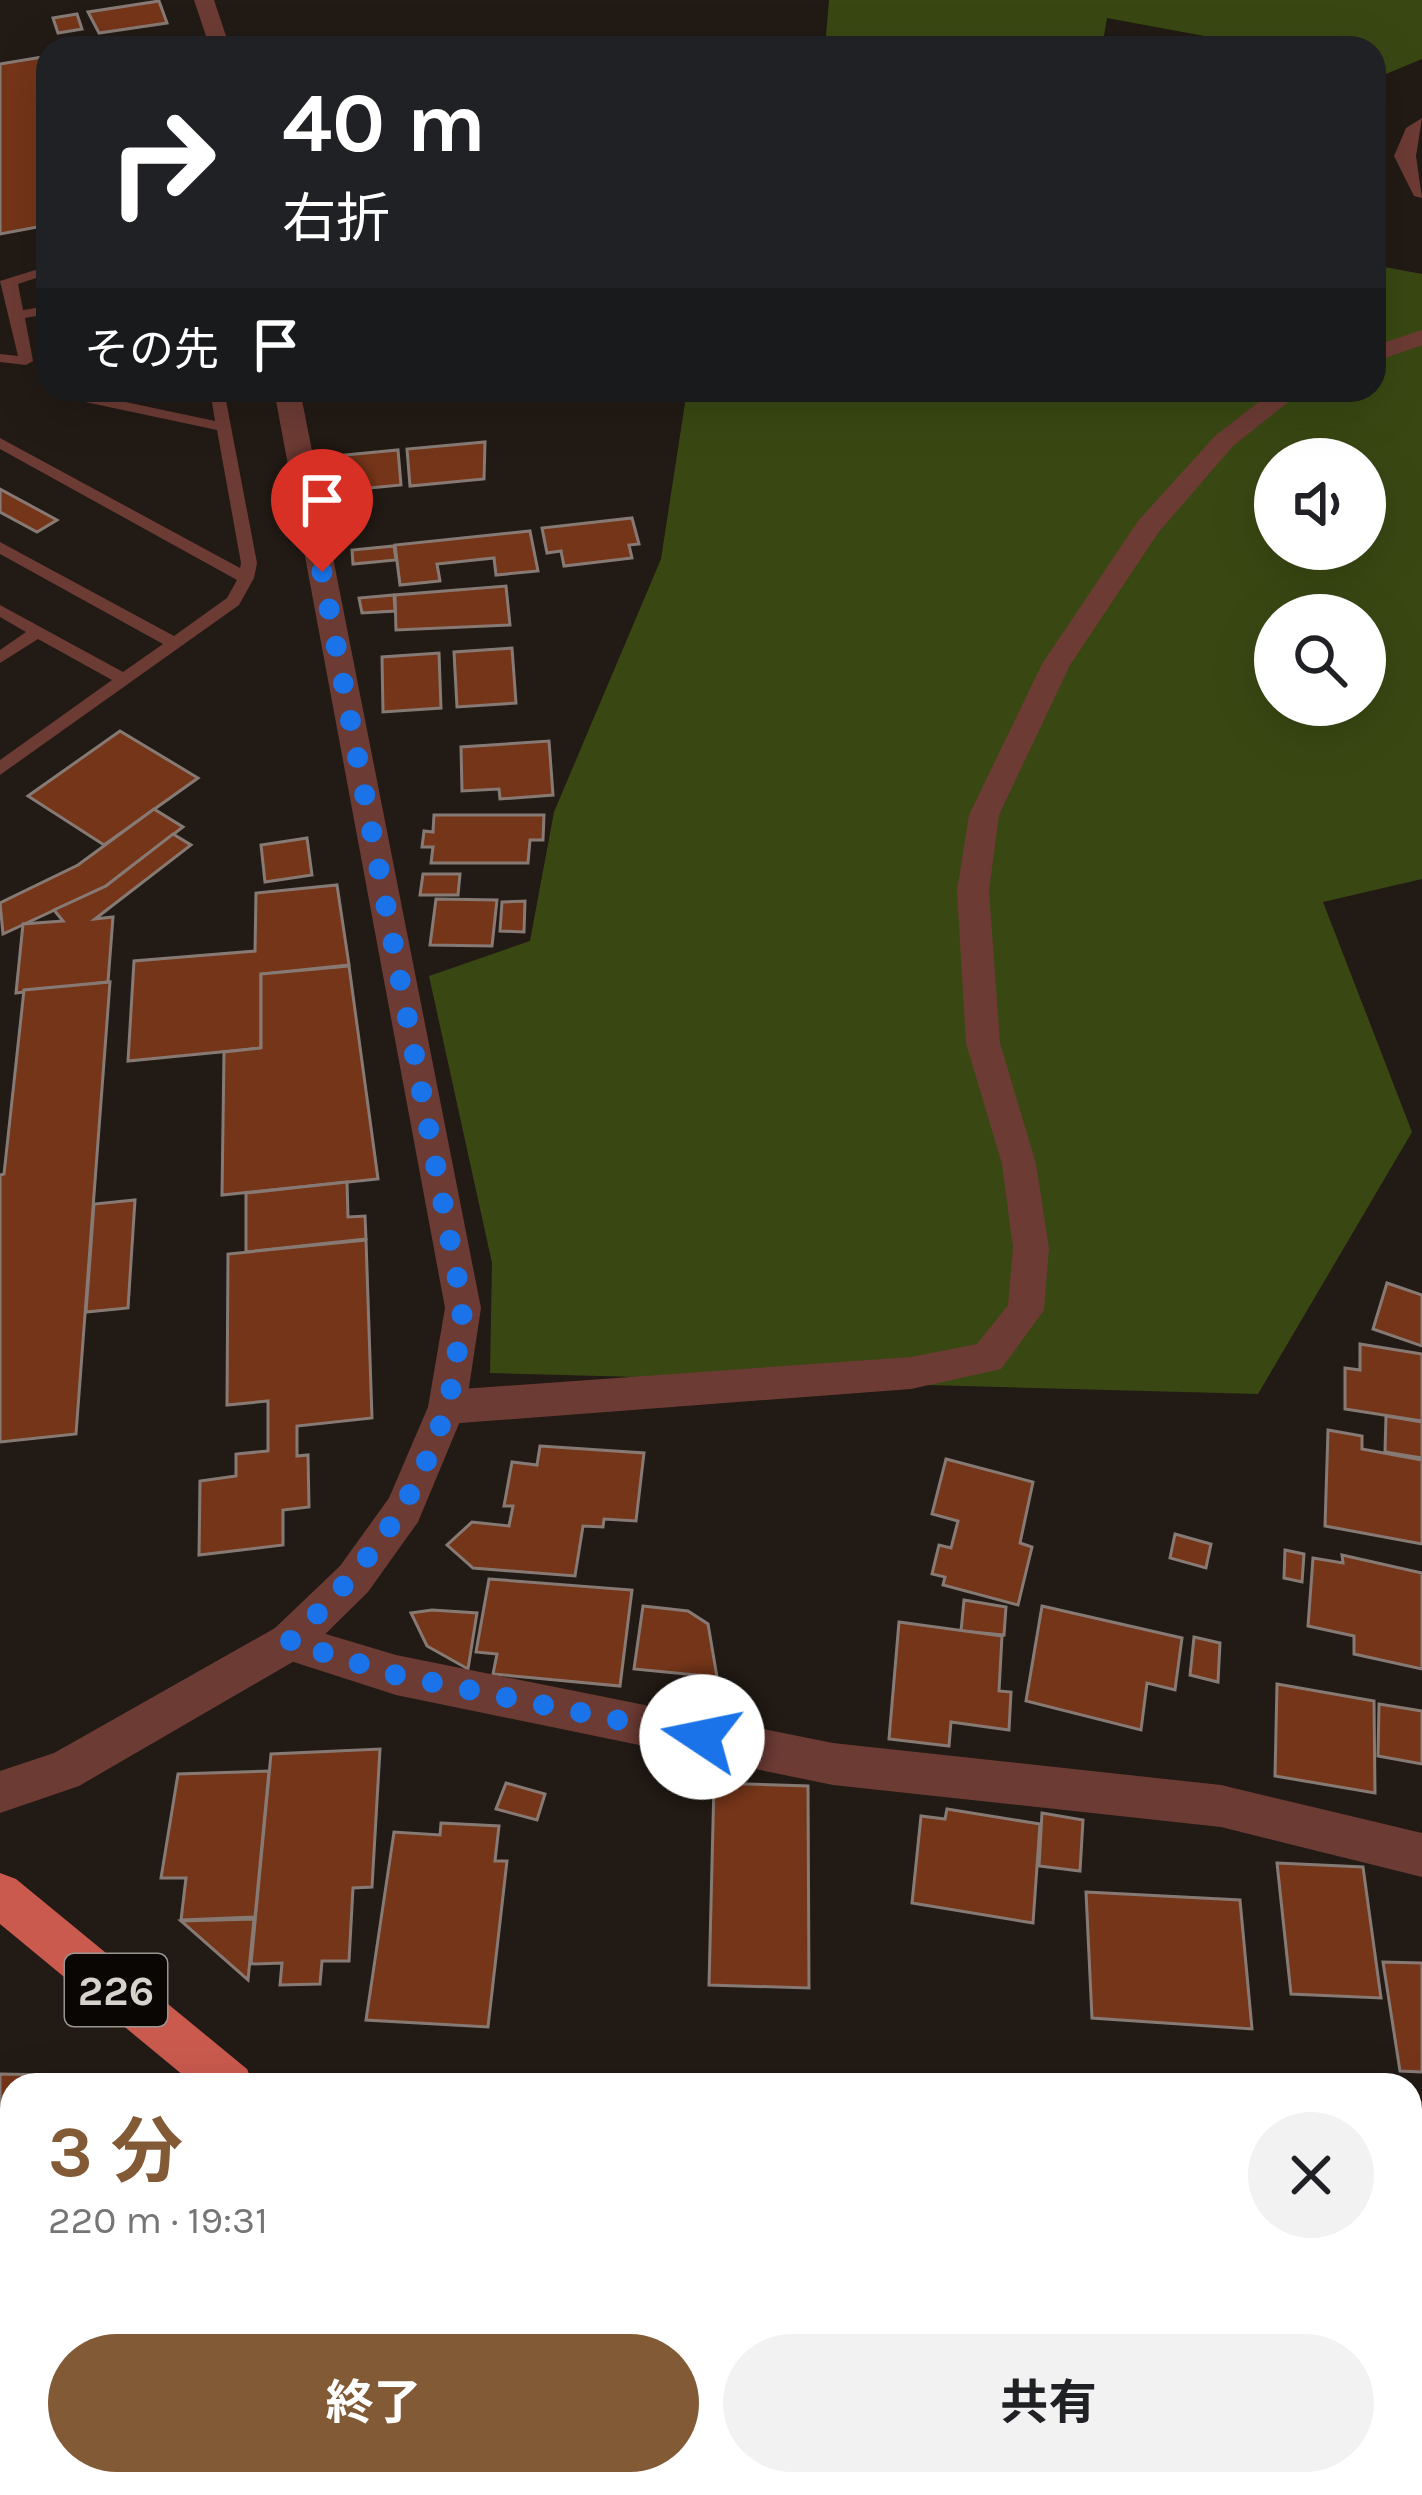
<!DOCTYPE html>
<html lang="ja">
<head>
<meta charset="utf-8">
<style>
	body { margin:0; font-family:Karla,"Noto Sans JP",sans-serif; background:#f2f2f2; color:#202124; height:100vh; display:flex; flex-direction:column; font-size:45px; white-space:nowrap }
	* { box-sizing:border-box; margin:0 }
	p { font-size:39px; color:#757577 }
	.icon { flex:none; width:66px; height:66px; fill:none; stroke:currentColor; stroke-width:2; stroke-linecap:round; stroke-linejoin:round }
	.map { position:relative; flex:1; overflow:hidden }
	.side { position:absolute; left:0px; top:2073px; width:1422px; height:423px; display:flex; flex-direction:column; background:#fff; border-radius:36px 36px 0 0; box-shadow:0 12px 48px #0002 }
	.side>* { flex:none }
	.guide { position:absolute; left:36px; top:36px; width:1350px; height:366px; border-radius:36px; box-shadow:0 12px 48px #0002; background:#202124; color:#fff; overflow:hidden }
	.tools { position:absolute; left:1254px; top:438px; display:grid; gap:24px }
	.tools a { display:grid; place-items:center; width:132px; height:132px; border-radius:50%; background:#fff; box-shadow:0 12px 48px #0002; font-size:60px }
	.pin { position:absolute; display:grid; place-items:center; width:102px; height:102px; color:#fff; margin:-123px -51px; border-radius:50% 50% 50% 0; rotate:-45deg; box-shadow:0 0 12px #0007 }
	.pin .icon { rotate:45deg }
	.me { position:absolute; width:132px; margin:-66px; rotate:281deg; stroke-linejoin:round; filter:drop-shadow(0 0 9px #0008) }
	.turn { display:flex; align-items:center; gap:42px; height:252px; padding:0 48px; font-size:54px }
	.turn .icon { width:156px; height:156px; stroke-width:2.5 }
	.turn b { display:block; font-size:84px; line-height:102px }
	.then { display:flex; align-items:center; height:114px; padding:0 48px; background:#0003; gap:24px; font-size:45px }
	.round { display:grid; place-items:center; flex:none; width:126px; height:126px; border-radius:63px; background:#f2f2f2 }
	.summary { display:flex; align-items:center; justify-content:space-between; height:204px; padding:0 48px }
	h1 { font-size:72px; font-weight:700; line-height:90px; color:#825a36 }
	.primary-button { display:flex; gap:24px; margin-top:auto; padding:24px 48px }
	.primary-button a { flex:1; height:138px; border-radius:72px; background:#825a36; color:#fff; font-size:48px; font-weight:700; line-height:138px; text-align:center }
	.primary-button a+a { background:#f2f2f2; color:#202124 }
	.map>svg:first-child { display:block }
</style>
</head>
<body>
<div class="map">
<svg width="1422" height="2495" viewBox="0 0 1422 2495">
	<rect width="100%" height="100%" fill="#221a14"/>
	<g fill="#394813" fill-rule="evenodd">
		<path d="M829,0H1422V59L1374,79V48H1269L1107,18L1102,48H825Z"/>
		<path d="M1374,265L1422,274V879L1323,902L1412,1132L1258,1394L490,1373L492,1263L429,976L530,941L554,812L661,559L687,390H1374ZM1275,459H1365V549H1275ZM1275,615H1365V705H1275Z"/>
	</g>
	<g fill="#753519" stroke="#877a74" stroke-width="3">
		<path d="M159,1L167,23L99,33L88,12Z"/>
		<path d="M77,14L82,29L58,33L53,18Z"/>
		<path d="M48,56V225L0,234V64Z"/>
		<path d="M485,442L484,479L410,486L407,449Z"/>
		<path d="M398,450L401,485L338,491L334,456Z"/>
		<path d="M0,489L57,520L37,532L0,512Z"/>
		<path d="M632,518L639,544L629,545L632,558L564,566L561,551L547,553L542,528Z"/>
		<path d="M530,531L538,571L496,575L494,558L437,564L440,581L400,585L395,545Z"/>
		<path d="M394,546L396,560L353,564L352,550Z"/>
		<path d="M506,586L510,625L396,630L395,595Z"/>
		<path d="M394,595L395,611L362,613L359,598Z"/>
		<path d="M512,648L516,703L457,707L454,652Z"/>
		<path d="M439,653L441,708L383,712L382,657Z"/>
		<path d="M120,731L198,778L104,845L28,796Z"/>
		<path d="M549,741L553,795L500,799L499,789L462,791L461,747Z"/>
		<path d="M154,809L183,827L106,886L3,934L0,903L78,865Z"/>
		<path d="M434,815H544L543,840H530L528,863H431L433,847H422L424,831L433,832Z"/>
		<path d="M173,834L191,845L95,919L113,917L108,982L16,993L23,924L63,921L54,910L106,886Z"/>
		<path d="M307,838L312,875L265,882L261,845Z"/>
		<path d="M423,874H460L458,895H420Z"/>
		<path d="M337,885L349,965L261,974V1048L128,1061L134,961L255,951L256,893Z"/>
		<path d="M436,899L497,900L492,946L430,945Z"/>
		<path d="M525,901L524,932L500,931L502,902Z"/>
		<path d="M349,966L378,1179L222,1195L224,1052L261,1048V974Z"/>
		<path d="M110,982L76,1434L0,1442V1175L4,1174L24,990Z"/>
		<path d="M347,1182L348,1217L365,1216L366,1239L246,1252V1193Z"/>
		<path d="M135,1200L128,1308L86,1312L94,1204Z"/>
		<path d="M366,1240L372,1418L297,1426V1456L308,1455L309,1507L283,1510V1545L199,1555L200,1481L236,1476V1454L268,1451V1401L227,1405L228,1254Z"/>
		<path d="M1387,1283L1422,1295V1346L1373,1329Z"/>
		<path d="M1360,1344L1422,1354V1421L1345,1409V1368L1360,1370Z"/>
		<path d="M1386,1416L1422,1422V1458L1385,1452Z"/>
		<path d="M1328,1430L1362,1436V1449L1422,1460V1544L1325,1526Z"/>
		<path d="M540,1446L644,1453L636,1521L604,1519L603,1527L583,1526L575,1576L473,1568L447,1545L472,1522L509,1526L513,1506H504L512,1462L537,1465Z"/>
		<path d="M946,1459L1033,1482L1020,1543L1032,1547L1018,1605L943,1585L945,1577L932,1574L939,1545L951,1548L958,1521L932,1514Z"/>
		<path d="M1175,1534L1211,1544L1206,1568L1170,1558Z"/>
		<path d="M1285,1550L1304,1554L1302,1582L1284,1578Z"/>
		<path d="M1342,1555L1422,1573V1669L1354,1654V1636L1308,1626L1313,1558L1343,1563Z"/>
		<path d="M489,1579L632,1590L620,1686L493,1674L497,1654L476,1652Z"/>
		<path d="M964,1600L1006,1607L1004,1635L961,1631Z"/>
		<path d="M643,1606L688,1611L708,1624L717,1677L634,1669Z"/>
		<path d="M1042,1606L1182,1638L1175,1690L1147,1683L1141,1730L1026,1701Z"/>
		<path d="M432,1610L477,1613L468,1669L427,1646L411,1613Z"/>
		<path d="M899,1622L1002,1636L999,1691L1011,1692L1009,1730L951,1722L949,1746L889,1739Z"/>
		<path d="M1194,1637L1220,1643L1218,1682L1190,1675Z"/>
		<path d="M1277,1684L1374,1701L1375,1793L1275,1776Z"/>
		<path d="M1379,1704L1422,1711V1764L1378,1756Z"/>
		<path d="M380,1749L372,1887L353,1888L349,1961H322L320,1984L280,1985L282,1963L251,1964L271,1754Z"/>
		<path d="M269,1771L255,1917L181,1920L186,1878H161L178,1774Z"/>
		<path d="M506,1783L545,1794L537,1820L496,1809Z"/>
		<path d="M714,1783L808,1786L809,1988L709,1985Z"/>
		<path d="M947,1809L1040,1824L1033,1923L912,1903L921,1816L945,1819Z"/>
		<path d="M1042,1813L1083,1820L1080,1871L1039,1866Z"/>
		<path d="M441,1823L499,1826L495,1861H507L488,2027L366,2020L394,1832L440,1835Z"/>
		<path d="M1277,1863L1363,1867L1381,1998L1291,1994Z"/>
		<path d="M1086,1892L1240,1900L1252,2029L1092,2018Z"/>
		<path d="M254,1919L248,1980L181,1921Z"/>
		<path d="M1383,1962L1422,1963V2072L1400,2071Z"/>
		<path d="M0,2074L52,2075L50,2085H12V2224H0Z"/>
		<path d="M1071,2484H1149L1207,2490V2495H1071Z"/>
		<path d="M1351,2484H1400L1401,2495H1352Z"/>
	</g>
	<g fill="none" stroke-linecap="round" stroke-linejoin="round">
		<g fill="#6c3b34" fill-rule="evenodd">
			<path d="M48,266V274L18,284L23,310L48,306V314L25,318L33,361L26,365L0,362V354L18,356L0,281Z"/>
			<path d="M51,390H69L215,421L210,390H224L257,563L254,578L239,605L0,775V760L112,680L38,639L0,663V650L26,632L0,617V605L123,672L163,644L0,554V542L174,636L227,598L237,580L0,449V438L240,568L241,563L217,430L57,396L52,395Z"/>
		</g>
		<g fill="#6c3b34" fill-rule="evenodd">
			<path d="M1422,118L1416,156L1422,198L1414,196L1394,156L1406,128Z"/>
			<path d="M1422,330V345L1374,362V346Z"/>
			<path d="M1274,390H1303L1233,446L1158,533L1070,665L999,815L989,891L1000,1043L1036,1164L1049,1248L1044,1310L1001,1369L911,1389L447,1424L434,1419L428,1407L434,1395L447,1390L911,1357L977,1344L1008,1305L1013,1248L1002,1164L966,1043L957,891L969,815L1042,664L1138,521L1215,436Z"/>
			<path d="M289,1623L396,1655L833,1743L1221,1785L1422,1833V1877L1221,1827L833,1785L396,1695L275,1656L269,1642L275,1628Z"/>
		</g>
		<g fill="#6c3b34" fill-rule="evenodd">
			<path d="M194,0H214L230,48H210Z"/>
			<path d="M274,390H300L481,1308L466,1407L418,1522L368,1592L303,1656L79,1786L0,1813V1771L54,1753L275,1628L340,1566L389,1498L428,1407L445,1308Z"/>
		</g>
		<g fill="#ca5a4e" fill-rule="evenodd">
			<path d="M0,1873L16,1879L247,2069L254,2085H195L0,1924Z"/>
			<path d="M678,2484H737L742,2495H683Z"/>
		</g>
	</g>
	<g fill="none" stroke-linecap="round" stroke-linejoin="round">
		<path stroke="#1a73e8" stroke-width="21" stroke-dasharray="0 37.8" d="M322,572L463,1308C458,1340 456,1376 446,1408C417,1506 361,1572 289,1642L396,1675L702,1737"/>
	</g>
	<g text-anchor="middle" stroke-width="12" stroke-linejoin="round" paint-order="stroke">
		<rect fill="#090604" stroke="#9a9591" stroke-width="3" x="65" y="1954" width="102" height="72" rx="9"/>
		<g font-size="42" font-weight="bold" fill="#d8d2cd">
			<text x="116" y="2005">226</text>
		</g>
	</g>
</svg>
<div class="tools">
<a><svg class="icon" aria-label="sound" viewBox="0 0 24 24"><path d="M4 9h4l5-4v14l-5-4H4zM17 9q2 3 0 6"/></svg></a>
<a><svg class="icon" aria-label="search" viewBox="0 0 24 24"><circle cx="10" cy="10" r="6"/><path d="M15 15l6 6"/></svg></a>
</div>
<div class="pin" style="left:322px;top:572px;background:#d93025"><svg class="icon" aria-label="arrive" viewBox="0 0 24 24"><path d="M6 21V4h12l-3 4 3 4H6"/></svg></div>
<svg class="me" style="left:702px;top:1737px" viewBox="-20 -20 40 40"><circle r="19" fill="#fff"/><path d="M0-13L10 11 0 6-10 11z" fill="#1a73e8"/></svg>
<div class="guide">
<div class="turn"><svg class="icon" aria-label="right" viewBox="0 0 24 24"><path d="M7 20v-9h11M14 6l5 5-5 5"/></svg><div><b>40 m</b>右折</div></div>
<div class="then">その先<svg class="icon" aria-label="arrive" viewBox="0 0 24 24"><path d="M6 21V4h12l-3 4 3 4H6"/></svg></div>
</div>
<section class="side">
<div class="summary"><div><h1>3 分</h1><p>220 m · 19:31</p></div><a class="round"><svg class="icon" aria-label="close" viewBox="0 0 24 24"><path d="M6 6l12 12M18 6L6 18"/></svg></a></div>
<div class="primary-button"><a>終了</a><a>共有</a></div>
</section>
</div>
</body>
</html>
